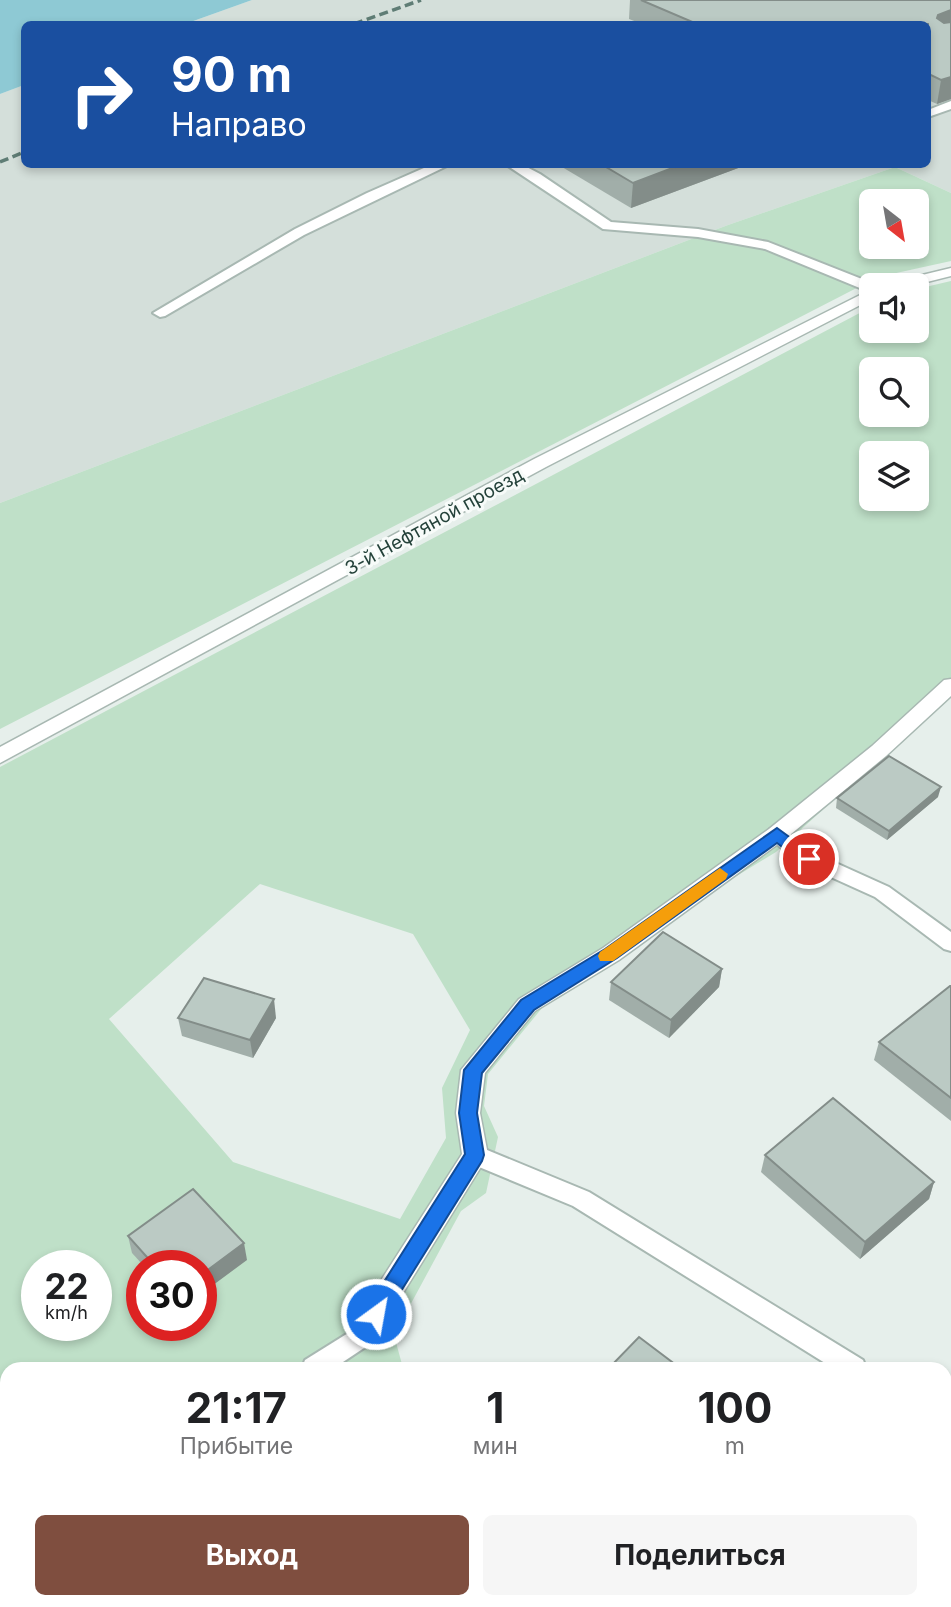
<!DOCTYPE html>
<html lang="ru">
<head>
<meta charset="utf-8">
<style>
	body { margin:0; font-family:Inter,sans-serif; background:#f6f6f6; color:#202124; height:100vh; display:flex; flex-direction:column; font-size:26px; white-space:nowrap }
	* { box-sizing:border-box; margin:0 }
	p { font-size:23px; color:#757577 }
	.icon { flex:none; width:38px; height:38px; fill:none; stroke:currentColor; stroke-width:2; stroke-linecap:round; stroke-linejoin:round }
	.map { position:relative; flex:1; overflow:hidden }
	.side { position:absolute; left:0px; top:1362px; width:952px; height:247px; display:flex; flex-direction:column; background:#fff; border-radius:21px 21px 0 0; box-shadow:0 4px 10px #0003 }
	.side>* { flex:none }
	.banner { position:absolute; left:21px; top:21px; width:910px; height:147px; border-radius:10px; box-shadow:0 4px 10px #0003; background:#1a4fa0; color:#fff; overflow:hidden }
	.needle { width:46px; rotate:149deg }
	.fabs { position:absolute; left:859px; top:189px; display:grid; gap:14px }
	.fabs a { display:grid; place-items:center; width:70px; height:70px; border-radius:10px; background:#fff; box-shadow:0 4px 10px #0003; font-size:35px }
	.speed { position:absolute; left:21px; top:1250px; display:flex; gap:14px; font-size:35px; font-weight:700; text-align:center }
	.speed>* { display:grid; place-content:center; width:91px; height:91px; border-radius:50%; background:#fff; box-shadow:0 4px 10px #0003; line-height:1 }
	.speed small { font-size:18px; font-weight:400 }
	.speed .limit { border:10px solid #d22; background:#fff; color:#111 }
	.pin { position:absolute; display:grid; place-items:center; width:60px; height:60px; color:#fff; margin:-30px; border:4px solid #fff; border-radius:50%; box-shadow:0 2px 7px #0007 }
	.me { position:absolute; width:77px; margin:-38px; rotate:32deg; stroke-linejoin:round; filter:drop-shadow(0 0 5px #0008) }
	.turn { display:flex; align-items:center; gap:24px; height:147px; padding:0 35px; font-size:32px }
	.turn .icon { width:91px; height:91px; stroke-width:2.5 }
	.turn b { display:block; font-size:49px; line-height:60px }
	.eta { display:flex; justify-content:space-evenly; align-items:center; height:119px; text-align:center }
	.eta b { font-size:42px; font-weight:700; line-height:49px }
	.action { display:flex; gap:14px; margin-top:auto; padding:14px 35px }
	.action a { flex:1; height:80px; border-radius:10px; background:#7f4e3f; color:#fff; font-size:28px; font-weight:700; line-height:80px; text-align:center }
	.action a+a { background:#f6f6f6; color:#202124 }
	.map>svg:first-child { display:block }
</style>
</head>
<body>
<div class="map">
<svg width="951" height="1607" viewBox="0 0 951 1607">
	<rect width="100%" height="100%" fill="#e6efeb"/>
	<path fill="#d4dfda" d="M252,0H951V193L895,167L728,225L0,503V94L24,85V164H928V24H185Z"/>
	<g fill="#bfe0c8" fill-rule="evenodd">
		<path d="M895,167L951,193V261L878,277L0,729V503L728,225ZM872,201H917V247H872Z"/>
		<path d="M951,281V694L776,852L735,877L542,1008L488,1074L484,1106L498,1137L486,1193L461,1211L394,1335L403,1368H7V1601H443L439,1607H0V767L871,307L872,331H917V289ZM872,369H917V415H872ZM872,453H917V499H872ZM260,884L413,934L470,1030L442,1088L446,1138L400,1219L233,1162L109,1019ZM37,1265H96V1325H37ZM142,1265H201V1325H142Z"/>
	</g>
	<path fill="#8ec9d4" d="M0,0H252L185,24H24V85L0,94Z"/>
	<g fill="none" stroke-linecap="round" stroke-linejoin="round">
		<g stroke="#a8b8b2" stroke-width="4">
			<g id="service">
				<path d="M951,101V109L928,117V110Z"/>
				<path d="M433,164H451L304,235L165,316L160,317L153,313L295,229L367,193Z"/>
				<path d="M505,164H521L540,174L611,222L698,229L768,242L877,285H872V292L867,291L765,249L698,237L603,229Z"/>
				<path d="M777,827L784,829L816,854L889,887L951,932V951L944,949L875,897L802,864L770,839L767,834L770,829Z"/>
				<path d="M475,1145L589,1192L863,1360L866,1368H833L573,1206L467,1162L464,1155L467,1148Z"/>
				<path d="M361,1325L370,1328L373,1336L370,1344L334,1368H302L305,1360Z"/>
				<path d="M945,1417L951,1419V1445L945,1443Z"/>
				<path d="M7,1570V1601L0,1604V1573Z"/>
			</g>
		</g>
		<g stroke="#a8b8b2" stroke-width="3">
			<g id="minor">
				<path d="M951,268V276L915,285H891L893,282Z"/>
				<path d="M872,289V299L546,467L0,763V747L534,459Z"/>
				<path d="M951,679V696L886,756L785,839L619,960L535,1011L485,1073L480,1113L488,1155L484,1162L371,1345L361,1348L351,1345L347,1336L351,1327L462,1154L456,1113L461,1070L519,999L603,948L769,829L872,746L944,680Z"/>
			</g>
		</g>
		<use href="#service" fill="#fff" fill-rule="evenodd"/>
		<use href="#minor" fill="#fff" fill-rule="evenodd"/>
		<g stroke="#5f7d75" stroke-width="3.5" stroke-dasharray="9 4.5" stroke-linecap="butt">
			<path d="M354,24L421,0"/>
			<path d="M0,162L24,152"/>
		</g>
	</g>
	<g fill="#a1aea9">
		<path d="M630,0H951V99L937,104L928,100V24H642L629,19Z"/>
		<path d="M557,164H749L631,208Z"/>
		<path d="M938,797L887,840L836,808L837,798Z"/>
		<path d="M722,969L719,987L669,1038L609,1000L611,982Z"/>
		<path d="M951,986V1121L874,1060L879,1042Z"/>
		<path d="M178,1018H276L253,1058L182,1036Z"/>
		<path d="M765,1155L934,1182L929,1199L860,1259L761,1172Z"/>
		<path d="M128,1236L247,1260L201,1265H143L132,1253Z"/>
		<path d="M574,1601H610L605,1607H581Z"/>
	</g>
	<g fill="#838d89">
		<path d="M951,10V28L937,18L938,15Z"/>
		<path d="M931,75L928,93V76Z"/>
		<path d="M951,77V99L937,104L941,80Z"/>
		<path d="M683,164H749L631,208L633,183Z"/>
		<path d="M941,787L938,797L887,840L889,831Z"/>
		<path d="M722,969L719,987L669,1038L671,1020Z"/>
		<path d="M274,999L276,1018L253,1058L250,1040Z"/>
		<path d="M934,1182L929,1199L860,1259L865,1242Z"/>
		<path d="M244,1243L247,1260L201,1294V1275Z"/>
		<path d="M600,1601H610L605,1607H598Z"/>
	</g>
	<g fill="#bbcac4" stroke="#838d89" stroke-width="2">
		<path d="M641,0H951V10L938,15L937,18L944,23L951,22V77L941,80L931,75L928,76V24H697Z"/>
		<path d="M601,164H683L633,183Z"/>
		<path d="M889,756L941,787L889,831L837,798Z"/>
		<path d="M663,932L722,969L671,1020L611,982Z"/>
		<path d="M204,978L274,999L250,1040L178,1018Z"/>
		<path d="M950,986H951V1098L879,1042Z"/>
		<path d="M833,1098L934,1182L865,1242L765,1155Z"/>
		<path d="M193,1189L244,1243L201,1275V1265H154L128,1236Z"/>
		<path d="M639,1337L680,1368H609Z"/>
		<path d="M951,1600V1607H946Z"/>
	</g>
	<path fill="#1a73e8" stroke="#114b97" stroke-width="2" d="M777,828L814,855L817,859L814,863H803L777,843L617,958L534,1010L482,1073L477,1113L484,1155L482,1161L383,1320L376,1323L368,1320L365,1314L368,1307L465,1154L459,1113L464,1070L521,1000L605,949Z"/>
	<path fill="#f59e0b" d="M720,868L728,874L726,879L613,961H600L598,956L600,952Z"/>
	<g text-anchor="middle" stroke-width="6" stroke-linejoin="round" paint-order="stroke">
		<g font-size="19" fill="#24423a" stroke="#f7fbf9">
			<text transform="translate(434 521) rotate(-29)" y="7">3-й Нефтяной проезд</text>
		</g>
	</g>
</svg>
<div class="fabs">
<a><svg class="needle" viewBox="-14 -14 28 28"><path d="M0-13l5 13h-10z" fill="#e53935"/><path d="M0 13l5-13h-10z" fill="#757577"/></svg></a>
<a><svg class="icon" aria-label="sound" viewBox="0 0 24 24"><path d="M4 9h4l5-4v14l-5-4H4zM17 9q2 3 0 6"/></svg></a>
<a><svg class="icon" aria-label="search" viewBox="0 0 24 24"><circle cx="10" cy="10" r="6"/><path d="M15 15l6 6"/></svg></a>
<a><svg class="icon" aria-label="layers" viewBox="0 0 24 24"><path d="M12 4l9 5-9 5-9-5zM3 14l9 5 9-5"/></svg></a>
</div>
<div class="speed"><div>22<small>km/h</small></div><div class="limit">30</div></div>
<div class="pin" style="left:809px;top:859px;background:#d93025"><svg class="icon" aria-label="arrive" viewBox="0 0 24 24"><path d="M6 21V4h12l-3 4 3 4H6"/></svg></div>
<svg class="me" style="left:376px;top:1314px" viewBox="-20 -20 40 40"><circle r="17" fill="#1a73e8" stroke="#fff" stroke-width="3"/><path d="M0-11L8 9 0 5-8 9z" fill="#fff"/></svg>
<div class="banner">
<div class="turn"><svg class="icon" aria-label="right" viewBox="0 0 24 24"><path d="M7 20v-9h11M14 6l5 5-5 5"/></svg><div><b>90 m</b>Направо</div></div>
</div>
<section class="side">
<div class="eta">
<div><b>21:17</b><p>Прибытие</p></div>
<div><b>1</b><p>мин</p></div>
<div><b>100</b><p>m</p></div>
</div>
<div class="action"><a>Выход</a><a>Поделиться</a></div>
</section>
</div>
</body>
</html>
